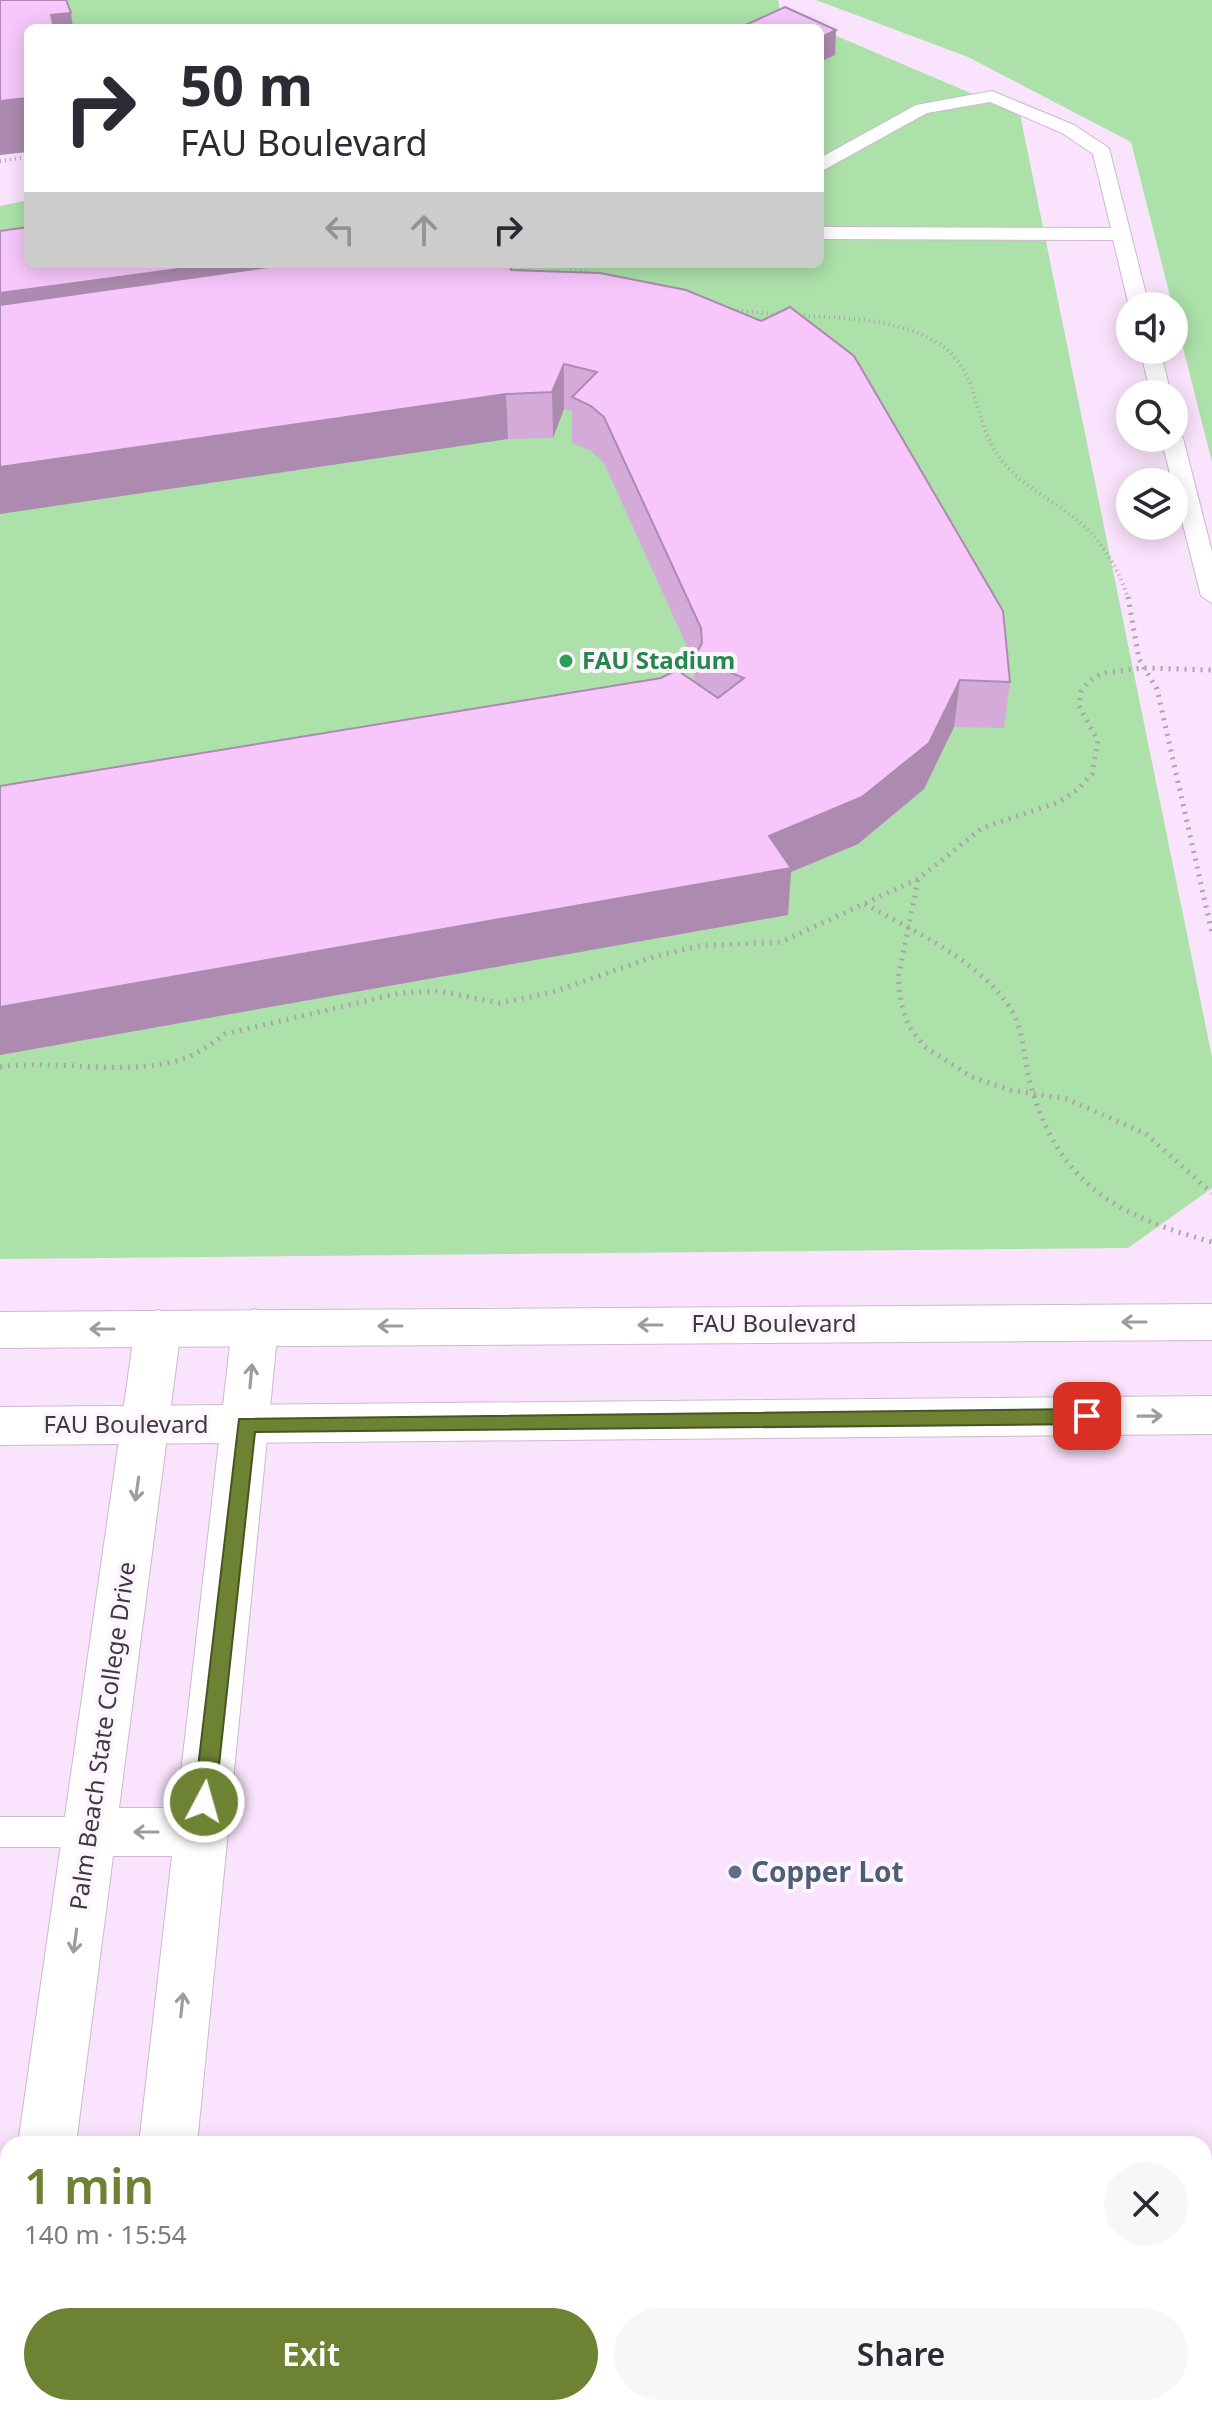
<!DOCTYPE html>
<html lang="en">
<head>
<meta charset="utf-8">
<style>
	body { margin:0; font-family:"Noto Sans",sans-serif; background:#f7f7f7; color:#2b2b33; height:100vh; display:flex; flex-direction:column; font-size:30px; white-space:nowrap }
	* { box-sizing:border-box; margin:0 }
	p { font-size:26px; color:#7c7c81 }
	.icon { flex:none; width:44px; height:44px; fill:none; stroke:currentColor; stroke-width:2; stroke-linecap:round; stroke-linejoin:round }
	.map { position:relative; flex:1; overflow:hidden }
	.sheet { position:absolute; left:0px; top:2136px; width:1212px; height:280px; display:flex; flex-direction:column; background:#fff; border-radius:24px 24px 0 0; box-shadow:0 4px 20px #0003 }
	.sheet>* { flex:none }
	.guide { position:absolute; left:24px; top:24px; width:800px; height:244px; border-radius:12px; box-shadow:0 4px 20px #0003; background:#fff; color:#2b2b33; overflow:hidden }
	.controls { position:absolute; left:1116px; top:292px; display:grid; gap:16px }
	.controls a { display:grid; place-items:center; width:72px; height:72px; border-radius:50%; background:#fff; box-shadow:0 4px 20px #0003; font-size:40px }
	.pin { position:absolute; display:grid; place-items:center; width:68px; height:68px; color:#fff; margin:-34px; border-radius:16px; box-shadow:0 4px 12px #0006 }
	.me { position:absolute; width:88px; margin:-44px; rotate:6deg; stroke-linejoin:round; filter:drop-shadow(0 0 6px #0008) }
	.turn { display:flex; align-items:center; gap:28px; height:168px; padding:0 24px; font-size:36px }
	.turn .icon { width:104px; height:104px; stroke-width:2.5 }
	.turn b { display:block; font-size:56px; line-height:68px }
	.lanes { display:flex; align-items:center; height:76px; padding:0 24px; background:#0003; justify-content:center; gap:40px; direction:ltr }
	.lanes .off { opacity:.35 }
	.round { display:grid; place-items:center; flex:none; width:84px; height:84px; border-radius:42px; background:#f7f7f7 }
	.headline { display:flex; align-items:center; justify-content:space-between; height:136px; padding:0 24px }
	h1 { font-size:48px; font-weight:600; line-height:60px; color:#6e8233 }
	.primary-button { display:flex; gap:16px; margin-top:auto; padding:16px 24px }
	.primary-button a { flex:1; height:92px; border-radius:48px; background:#6e8233; color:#fff; font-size:32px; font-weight:600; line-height:92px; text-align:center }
	.primary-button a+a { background:#f7f7f7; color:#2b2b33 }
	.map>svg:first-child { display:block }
</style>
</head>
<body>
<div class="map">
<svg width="1212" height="2416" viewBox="0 0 1212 2416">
	<rect width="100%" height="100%" fill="#fdf5fd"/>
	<path fill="#fae3fc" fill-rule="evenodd" d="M0,0H1212V2416H0ZM28,28H820V264H28ZM1130,306H1174V350H1130ZM1130,394H1174V438H1130ZM1130,482H1174V526H1130ZM8,2144H1204V2408H8Z"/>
	<g fill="#ace1a9">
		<path d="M58,0H778L783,28H66Z"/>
		<path d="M816,0H1212V462L1131,142L968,57Z"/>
		<path d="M820,29L1020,114L1212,1057V1188L1128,1248L0,1259V206L28,200V264H820Z"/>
	</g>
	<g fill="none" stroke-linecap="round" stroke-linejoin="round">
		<g stroke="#cbbacc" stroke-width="2">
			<g id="lane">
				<path d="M992,91L1074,125L1109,148L1149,306H1129L1113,240L820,239V227L1111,228L1093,154L1062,133L990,102L927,113L820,172V158L916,105Z"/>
				<path d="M1140,350H1160L1171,394H1151Z"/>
				<path d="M1174,432L1183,438L1212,552V603L1201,596L1161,438H1174Z"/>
				<path d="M0,1817H90L102,1821L107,1832L102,1843L90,1847H0Z"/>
			</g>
		</g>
		<g stroke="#cbbacc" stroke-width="2">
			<g id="street">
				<path d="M255,1309L271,1315L278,1327L197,2144H139L172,1856H113L76,2144H18L135,1328L142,1316L158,1310L174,1316L181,1328L119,1808H177L232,1327L239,1315Z"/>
				<path d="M8,2379V2408H41V2416H0V2382Z"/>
				<path d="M112,2408H172V2416H110Z"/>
			</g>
		</g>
		<g stroke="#cbbacc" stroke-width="2">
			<g id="secondary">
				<path d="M1212,1304V1340L0,1348V1312Z"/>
				<path d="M1212,1396V1434L0,1445V1407Z"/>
			</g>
		</g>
		<g stroke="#aca5ad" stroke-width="4" stroke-dasharray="1 4" stroke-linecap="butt">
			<path d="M0,161L28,157"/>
			<path d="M556,264L594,274"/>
			<path d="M732,310L781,315"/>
			<path d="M799,316C845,318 896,318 936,342C981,368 972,420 999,457C1018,483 1046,497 1071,515C1097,534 1119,567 1128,599"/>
		</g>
		<g stroke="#aca5ad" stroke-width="5" stroke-dasharray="2 6" stroke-linecap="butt">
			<path d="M1128,597L1139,659L1157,689L1212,933"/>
			<path d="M918,880L898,978L901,1003L909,1027L925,1047L972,1077L1010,1090L1067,1099L1146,1134L1212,1193"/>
			<path d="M865,904C915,932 975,958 1009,1006C1024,1028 1023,1057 1030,1082C1057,1183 1116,1216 1212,1242"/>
			<path d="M0,1067C57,1059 119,1076 176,1061C194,1056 210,1045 225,1034L400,993L438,991L500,1003L553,992L653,957L698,946L781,942L918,879L982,828L1059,802L1077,790L1092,774L1098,741L1079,706L1081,692L1088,682L1102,673L1142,668L1212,670"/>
		</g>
		<use href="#lane" fill="#fff" fill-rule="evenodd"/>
		<use href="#street" fill="#fff" fill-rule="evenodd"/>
		<use href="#secondary" fill="#fff" fill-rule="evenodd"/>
	</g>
	<path fill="#d4abd8" d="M28,264L511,270L1010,682L1004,728L954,727L924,789L858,844L791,872L788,915L0,1055V786L694,682V662L604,463L591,451L572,443V411L564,409L553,438L508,439Z"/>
	<g fill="#ad8bb0">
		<path d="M71,13L73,28H53L51,15Z"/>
		<path d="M836,30L835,55L820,62V38Z"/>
		<path d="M28,98V152L0,155V101Z"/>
		<path d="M215,264H311L0,349V293Z"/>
		<path d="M564,364V409L553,438L552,392Z"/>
		<path d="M506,394L508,439L0,514V467Z"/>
		<path d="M960,680L954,727L924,789L858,844L791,872L788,915L0,1055V1007L769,836Z"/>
	</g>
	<g fill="#f7c7fb" stroke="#ad8bb0" stroke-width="2">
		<path d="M0,0H66L71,13L51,15L54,28H28V98L0,101Z"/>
		<path d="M785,7L836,30L820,38V28H739Z"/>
		<path d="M28,227V264H216L0,293V231Z"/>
		<path d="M289,264H510L511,270L600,273L686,290L761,321L790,307L854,356L1003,611L1010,682L960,680L929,743L862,797L769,836L791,868L0,1007V786L661,678L677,670L718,698L744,678L694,658L702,643L701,628L604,417L591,406L572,397L597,372L564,364L552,392L506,394L0,467V305Z"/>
	</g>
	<defs><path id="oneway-shaft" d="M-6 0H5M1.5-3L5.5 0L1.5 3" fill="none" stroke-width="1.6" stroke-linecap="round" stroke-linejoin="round" transform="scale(2)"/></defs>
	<g stroke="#9f9ca0">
		<use href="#oneway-shaft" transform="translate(1134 1322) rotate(180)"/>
		<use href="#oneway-shaft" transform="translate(650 1325) rotate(180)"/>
		<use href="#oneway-shaft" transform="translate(390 1326) rotate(180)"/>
		<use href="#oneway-shaft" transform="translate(102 1329) rotate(180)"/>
		<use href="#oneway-shaft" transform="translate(251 1376) rotate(-85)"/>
		<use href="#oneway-shaft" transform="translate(1150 1416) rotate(-1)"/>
		<use href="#oneway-shaft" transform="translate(137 1489) rotate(98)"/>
		<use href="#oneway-shaft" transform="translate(146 1832) rotate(180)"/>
		<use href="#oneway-shaft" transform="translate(75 1941) rotate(98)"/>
		<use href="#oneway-shaft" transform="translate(182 2005) rotate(-84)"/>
	</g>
	<path fill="#6e8233" stroke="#485421" stroke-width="2" d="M1087,1409L1094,1411L1097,1416L1094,1422L1087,1424L255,1432L215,1802L212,1809L204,1812L197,1809L194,1802L239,1419Z"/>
	<circle fill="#2e9e5b" stroke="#fdf5fd" stroke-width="3" cx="566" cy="661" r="8"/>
	<circle fill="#5c6f8a" stroke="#fdf5fd" stroke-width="3" cx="735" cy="1872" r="8"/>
	<g text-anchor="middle" stroke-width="8" stroke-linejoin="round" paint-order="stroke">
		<g font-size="24" font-weight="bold" fill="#27864d" stroke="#fdf5fd" text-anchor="start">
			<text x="582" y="669">FAU Stadium</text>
		</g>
		<g font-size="24" fill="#3f3940" stroke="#fdf5fd">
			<text x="774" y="1332">FAU Boulevard</text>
			<text x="126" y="1433">FAU Boulevard</text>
			<text transform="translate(103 1736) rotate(-82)" y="8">Palm Beach State College Drive</text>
		</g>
		<g font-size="28" font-weight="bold" fill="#4e5e75" stroke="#fdf5fd" text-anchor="start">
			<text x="751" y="1882">Copper Lot</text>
		</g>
	</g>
</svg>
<div class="controls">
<a><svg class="icon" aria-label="sound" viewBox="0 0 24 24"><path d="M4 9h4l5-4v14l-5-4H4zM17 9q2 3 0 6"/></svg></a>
<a><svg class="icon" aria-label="search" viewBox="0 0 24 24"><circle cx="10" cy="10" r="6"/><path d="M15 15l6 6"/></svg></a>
<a><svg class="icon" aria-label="layers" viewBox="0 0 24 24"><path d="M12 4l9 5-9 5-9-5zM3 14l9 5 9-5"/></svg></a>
</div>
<div class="pin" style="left:1087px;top:1416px;background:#d93025"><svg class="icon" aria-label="arrive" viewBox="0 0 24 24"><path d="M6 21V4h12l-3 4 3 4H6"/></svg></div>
<svg class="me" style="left:204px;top:1802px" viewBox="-20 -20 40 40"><circle r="17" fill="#6e8233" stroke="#fff" stroke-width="3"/><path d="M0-11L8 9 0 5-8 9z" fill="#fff"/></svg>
<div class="guide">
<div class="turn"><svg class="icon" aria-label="right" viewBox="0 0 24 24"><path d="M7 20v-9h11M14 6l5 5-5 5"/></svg><div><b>50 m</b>FAU Boulevard</div></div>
<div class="lanes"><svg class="icon off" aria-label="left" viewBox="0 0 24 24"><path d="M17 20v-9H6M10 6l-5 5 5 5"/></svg><svg class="icon off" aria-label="ahead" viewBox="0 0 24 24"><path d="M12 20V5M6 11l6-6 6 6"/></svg><svg class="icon" aria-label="right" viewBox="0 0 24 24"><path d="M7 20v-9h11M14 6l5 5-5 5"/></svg></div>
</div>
<section class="sheet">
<div class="headline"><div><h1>1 min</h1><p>140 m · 15:54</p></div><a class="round"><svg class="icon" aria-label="close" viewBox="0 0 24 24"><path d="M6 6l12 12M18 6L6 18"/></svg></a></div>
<div class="primary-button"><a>Exit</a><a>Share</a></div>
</section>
</div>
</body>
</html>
